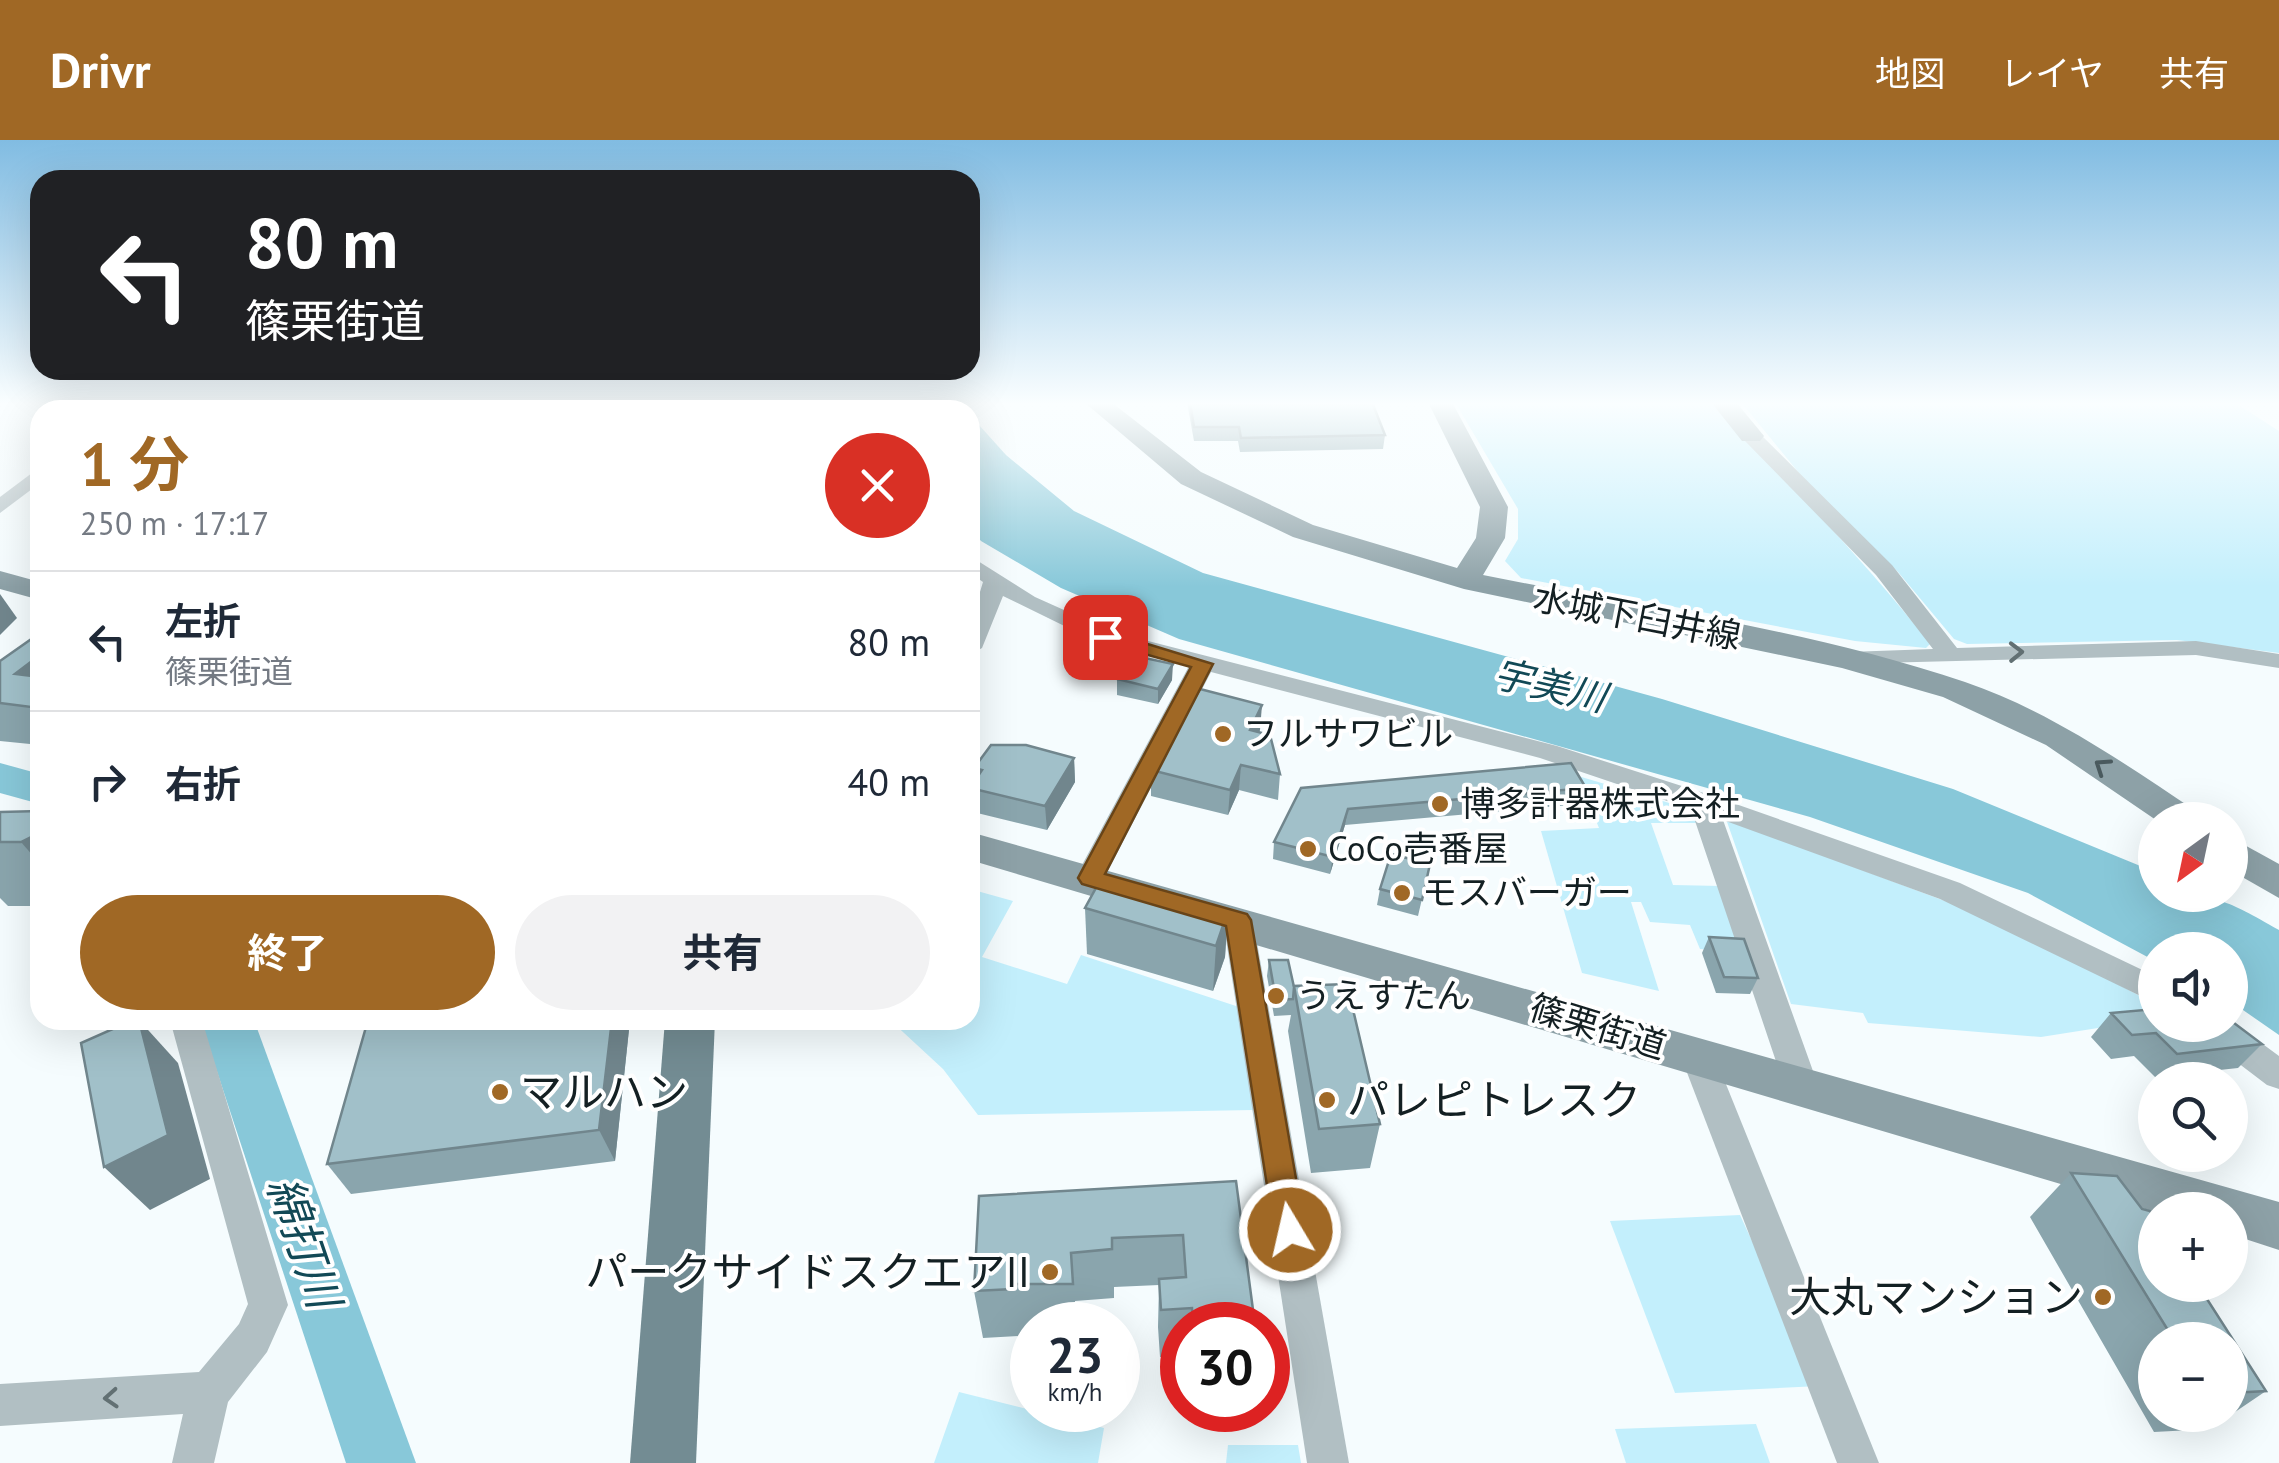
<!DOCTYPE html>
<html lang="ja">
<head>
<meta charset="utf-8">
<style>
	body { margin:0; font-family:"PT Sans","Noto Sans JP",sans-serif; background:#f2f2f3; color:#1f2937; height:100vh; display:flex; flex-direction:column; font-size:38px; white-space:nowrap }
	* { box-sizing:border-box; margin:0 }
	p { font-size:32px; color:#747a83 }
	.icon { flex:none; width:55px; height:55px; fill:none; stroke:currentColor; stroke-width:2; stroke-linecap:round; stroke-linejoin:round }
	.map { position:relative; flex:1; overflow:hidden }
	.drawer { position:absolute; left:30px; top:260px; width:950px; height:630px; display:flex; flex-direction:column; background:#fff; border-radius:30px; box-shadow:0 10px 40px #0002 }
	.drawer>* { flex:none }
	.hud { position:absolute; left:30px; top:30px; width:950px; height:210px; border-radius:30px; box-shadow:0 10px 40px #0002; background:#202124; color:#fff; overflow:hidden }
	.needle { width:65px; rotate:213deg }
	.tools { position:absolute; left:2138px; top:662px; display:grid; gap:20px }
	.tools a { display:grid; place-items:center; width:110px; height:110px; border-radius:50%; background:#fff; box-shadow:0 10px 40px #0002; font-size:50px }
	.speed { position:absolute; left:1010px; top:1162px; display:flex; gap:20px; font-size:50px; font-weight:700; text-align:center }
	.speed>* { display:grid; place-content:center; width:130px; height:130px; border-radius:50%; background:#fff; box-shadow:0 10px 40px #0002; line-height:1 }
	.speed small { font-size:25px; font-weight:400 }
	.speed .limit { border:15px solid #d22; background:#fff; color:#111 }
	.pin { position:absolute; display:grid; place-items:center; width:85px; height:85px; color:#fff; margin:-42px; border-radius:20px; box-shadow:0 5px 15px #0006 }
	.me { position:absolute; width:110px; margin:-55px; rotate:351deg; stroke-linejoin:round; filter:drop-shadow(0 0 8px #0008) }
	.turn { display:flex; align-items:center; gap:35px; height:210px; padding:0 50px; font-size:45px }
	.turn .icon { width:130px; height:130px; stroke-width:2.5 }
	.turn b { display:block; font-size:70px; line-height:85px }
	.round { display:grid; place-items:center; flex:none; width:105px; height:105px; border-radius:52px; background:#f2f2f3 }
	.head { display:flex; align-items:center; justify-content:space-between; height:170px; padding:0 50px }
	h1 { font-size:60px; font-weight:700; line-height:75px; color:#a06825 }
	.button { display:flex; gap:20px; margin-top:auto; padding:20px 50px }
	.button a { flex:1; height:115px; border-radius:60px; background:#a06825; color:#fff; font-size:40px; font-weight:700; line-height:115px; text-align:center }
	.button a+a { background:#f2f2f3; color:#1f2937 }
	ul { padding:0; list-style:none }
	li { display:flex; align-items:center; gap:30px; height:140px; padding:0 50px; border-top:2px solid #e0e1e3 }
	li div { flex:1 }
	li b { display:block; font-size:38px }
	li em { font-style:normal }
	header { display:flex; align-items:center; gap:60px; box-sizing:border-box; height:140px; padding:0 50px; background:#a06825; color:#fff }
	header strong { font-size:48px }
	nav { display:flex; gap:55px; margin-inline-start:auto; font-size:35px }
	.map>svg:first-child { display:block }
</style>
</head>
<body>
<header>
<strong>Drivr</strong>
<nav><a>地図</a><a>レイヤ</a><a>共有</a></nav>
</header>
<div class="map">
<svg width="2279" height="1323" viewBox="0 0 2279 1323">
	<rect width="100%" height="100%" fill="#f5fcfe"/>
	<g fill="#c3effc">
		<path d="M1455,262H1718C1787,344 1864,419 1930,504L1926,508L1855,501L1521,438L1505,421L1518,399V369Z"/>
		<path d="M1741,262H2234L2279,291V513L2177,500L1967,504L1954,499L1898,432L1812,349Z"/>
		<path d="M1578,636L1693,670L1698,683H1651L1673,745L1721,746L1743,812L1700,809L1690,785L1650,782L1641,762H1631L1659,851L1582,833L1541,691L1599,688Z"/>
		<path d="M1726,679L2001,782L2155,864V879L2041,897L1868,883L1863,873L1791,864Z"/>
		<path d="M970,749L1013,761L982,817L1067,844L1081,815L1239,867L1253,970L978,975L943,929L890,880H970Z"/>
		<path d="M1740,1075L1819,1246L1675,1253L1610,1081Z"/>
		<path d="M959,1252L1104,1288L1098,1323H934Z"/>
		<path d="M1756,1284L1770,1323H1626L1615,1289Z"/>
		<path d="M1228,1305H1298L1301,1323H1226Z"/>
	</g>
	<path fill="#88c8d9" d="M970,275L1006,315L1074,371L1203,433L1662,559L1953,649L2155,732V755C2219,755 2224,759 2279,790V895L2230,861V810H2155V821L2028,753L1810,677L1179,499L1061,448L981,401L970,388Z"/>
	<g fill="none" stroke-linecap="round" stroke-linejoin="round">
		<g fill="#88c8d9" fill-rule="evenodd">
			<path d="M0,623L40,634V664L0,653Z"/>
			<path d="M200,880H254L416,1323H346Z"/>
		</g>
		<g fill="#b1bfc3" fill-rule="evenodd">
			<path d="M842,262H860L864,270H846Z"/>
			<path d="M1744,292H1758L1892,425L1957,508L2196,501L2279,514V528L2196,515L1839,524L1836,519L1839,514L1848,512L1933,509L1876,435L1744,300Z"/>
			<path d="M40,327V343L0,373V357Z"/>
			<path d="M970,416L1035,457L1113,492L1557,606L1713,656L1960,743L2155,836V863L1940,759L1723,680L1818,945L1813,955L1801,959L1789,955L1784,945L1691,669L1540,618L1211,532L1100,746H1080L1075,738L1189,526L1097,502L1003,456L982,508L970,515V485L983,442L970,433Z"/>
			<path d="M1238,769L1249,772L1253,780L1349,1323H1307L1223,780L1227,772Z"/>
			<path d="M170,880H202L288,1165L267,1212L228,1262L214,1323H172L183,1274L0,1286V1244L199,1232L239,1184L248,1164Z"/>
			<path d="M2230,880L2279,916V949L2267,945L2200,894L2196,885H2230Z"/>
			<path d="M1698,903L1710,907L1715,917L1879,1323H1837L1681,917L1686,907Z"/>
		</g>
		<g fill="#8da1a7" fill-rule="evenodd">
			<path d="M1084,262H1111L1201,332L1313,385L1457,428L1476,398L1480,367L1428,262H1452L1508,367L1505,398L1483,435C1643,467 1810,490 1965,542C2050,571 2122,622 2196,671L2202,680H2156L2046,605L1943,557L1842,528L1464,449L1293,397L1181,344Z"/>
			<path d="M1711,262H1736L1764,296L1760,301H1742Z"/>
			<path d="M0,431L40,442V460L0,449Z"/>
			<path d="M970,692L2279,1062V1110L2230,1094V1070L2155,1072L970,720Z"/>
			<path d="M2230,697L2279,724V758L2230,730Z"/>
		</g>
		<g fill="#738c93" fill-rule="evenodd">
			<path d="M506,262H534L538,270H510Z"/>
			<path d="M665,880H715L696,1323H630Z"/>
		</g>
	</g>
	<g fill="#8aa5ad" fill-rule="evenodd">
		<path d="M1187,262H1372L1385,295L1383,309L1240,312L1238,301H1194Z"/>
		<path d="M40,493V605L0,601V521Z"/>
		<path d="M1117,539L1172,540L1158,564L1117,555Z"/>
		<path d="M1260,590L1259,592L1280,634L1278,660L1239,650L1228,675L1151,656V630Z"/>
		<path d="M1074,618L1075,642L1047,690L973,672L970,648L976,639L974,628Z"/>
		<path d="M1301,648H1586L1581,664L1345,685L1330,734L1273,719L1274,702Z"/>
		<path d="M40,671V766H8L0,758V672Z"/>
		<path d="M1430,724L1418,776L1377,765L1380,749Z"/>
		<path d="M1085,768L1228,771L1225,817L1213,851L1087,814Z"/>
		<path d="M1709,797L1758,838L1750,854L1716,853L1702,813Z"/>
		<path d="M1269,820L1294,847L1380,984L1370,1028L1311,1033L1288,891L1291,875L1274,876L1267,836Z"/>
		<path d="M2111,873L2262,904L2238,928L2155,937L2134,916L2111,919L2091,897Z"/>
		<path d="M368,880H630L615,1021L351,1054L327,1024Z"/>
		<path d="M2071,1033L2117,1036L2142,1069L2150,1071L2155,1078V1145H2198L2266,1251L2210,1289L2154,1292L2030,1077ZM2155,1200H2230V1275H2155Z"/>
		<path d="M1236,1041L1255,1185H1182V1216L1160,1217L1158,1187L1159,1145L1114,1147V1158L1075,1161L1076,1185H1032V1192H1020V1196L983,1198L974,1151Z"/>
	</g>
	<g fill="#71868d">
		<path d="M0,454L17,478L0,495Z"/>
		<path d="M40,515V578L31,567L15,534Z"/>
		<path d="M1173,524L1172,540L1158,564V549Z"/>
		<path d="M1262,565L1260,590L1248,616L1250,590Z"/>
		<path d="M1074,618L1075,642L1047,690L1045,666Z"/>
		<path d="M1241,625L1239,650L1228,675L1230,650Z"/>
		<path d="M1348,669L1345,685L1330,734L1333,717Z"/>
		<path d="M40,689V724L21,702Z"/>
		<path d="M1228,771L1225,817L1213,851L1216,806Z"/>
		<path d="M139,880L178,923L210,1039L150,1070L104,1027Z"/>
		<path d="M612,880H630L615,1021L599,990Z"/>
	</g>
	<g fill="#a1c0c9" stroke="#71868d" stroke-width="2.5">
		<path d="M1190,262H1372L1385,295L1241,298L1239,287H1194Z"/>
		<path d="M40,493V515L15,534L40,537V559L31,567L0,563V521Z"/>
		<path d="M1131,515L1173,524L1158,549L1117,539Z"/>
		<path d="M1200,549L1262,565L1250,590L1270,595L1280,634L1241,625L1230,650L1151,630Z"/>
		<path d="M991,605H1026L1074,618L1045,666L970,648L982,630L974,628Z"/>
		<path d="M1571,623L1586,648L1348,669L1333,717L1274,702L1301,648Z"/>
		<path d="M40,671V689L35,695L21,702H0V672Z"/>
		<path d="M1391,714L1430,724L1422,760L1380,749Z"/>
		<path d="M1102,737L1228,771L1216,806L1085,768Z"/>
		<path d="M1709,797L1744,799L1758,838L1724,837Z"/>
		<path d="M1269,820H1288L1294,847L1293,859L1276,860Z"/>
		<path d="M1347,844L1380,984L1319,989L1294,846Z"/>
		<path d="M2155,869V885H2230V880L2262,904L2177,914L2156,893L2132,895L2111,873Z"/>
		<path d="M133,880H139L168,995L104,1027L81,903Z"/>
		<path d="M368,880H612L599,990L327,1024Z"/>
		<path d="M2071,1033L2117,1036L2142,1069L2150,1071L2155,1078V1145H2198L2266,1251L2230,1253V1200H2174Z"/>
		<path d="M1236,1041L1255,1185H1193L1192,1168L1161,1170L1159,1139L1186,1137L1183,1095L1112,1098V1109L1071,1113L1073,1144H1013V1149L974,1151L979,1056Z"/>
	</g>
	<defs><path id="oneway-chevron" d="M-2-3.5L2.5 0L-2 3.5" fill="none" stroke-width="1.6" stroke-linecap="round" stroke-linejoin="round" transform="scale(2.5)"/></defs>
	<g stroke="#627073">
		<use href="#oneway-chevron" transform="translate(2016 512) rotate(-1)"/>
		<use href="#oneway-chevron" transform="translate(111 1258) rotate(176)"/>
	</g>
	<use stroke="#4a5a5e" href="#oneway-chevron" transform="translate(2102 626) rotate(-146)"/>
	<linearGradient id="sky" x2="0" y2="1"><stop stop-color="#81bce2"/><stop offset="0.59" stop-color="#fafeff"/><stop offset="1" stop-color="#fafeff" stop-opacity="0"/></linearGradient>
	<rect width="2279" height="447" fill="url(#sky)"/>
	<path fill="#a06825" stroke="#684418" stroke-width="2.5" d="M1105,491L1213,524L1105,734L1247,774L1251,780L1305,1090L1300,1101L1290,1105L1279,1101L1274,1090L1226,786L1082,744L1078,738L1191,527L1098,501L1095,497Z"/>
	<g fill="#a06825" stroke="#fff" stroke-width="4">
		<circle cx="1223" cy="594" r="10"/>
		<circle cx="1440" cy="664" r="10"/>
		<circle cx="1308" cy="709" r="10"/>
		<circle cx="1402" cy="753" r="10"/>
		<circle cx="1276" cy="856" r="10"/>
		<circle cx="500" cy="952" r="10"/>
		<circle cx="1327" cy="960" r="10"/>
		<circle cx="1050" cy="1132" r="10"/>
		<circle cx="2103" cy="1157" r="10"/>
	</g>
	<g text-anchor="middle" stroke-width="8" stroke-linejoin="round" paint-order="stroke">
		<g font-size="35" fill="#142023" stroke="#fff">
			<text transform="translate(1637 477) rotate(11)" y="12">水城下臼井線</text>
			<text transform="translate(1598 887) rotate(17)" y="12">篠栗街道</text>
		</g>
		<g font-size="35" fill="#142023" stroke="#fff" text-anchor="start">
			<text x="1243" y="606">フルサワビル</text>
			<text x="1460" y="676">博多計器株式会社</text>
			<text x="1328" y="721">CoCo壱番屋</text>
			<text x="1422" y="765">モスバーガー</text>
			<text x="1296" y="868">うえすたん</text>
		</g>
		<g font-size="38" font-style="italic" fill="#124956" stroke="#fff">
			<text transform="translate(1550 546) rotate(13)" y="13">宇美川</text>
		</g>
		<g font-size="42" fill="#142023" stroke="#fff" text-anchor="start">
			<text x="520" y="967">マルハン</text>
			<text x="1347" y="975">パレピトレスク</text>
			<text x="1030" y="1147" text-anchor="end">パークサイドスクエアII</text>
			<text x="2083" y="1172" text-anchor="end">大丸マンション</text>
		</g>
		<g font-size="45" font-style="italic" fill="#124956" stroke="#fff">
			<text transform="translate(304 1102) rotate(71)" y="16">綿打川</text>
		</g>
	</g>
</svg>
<div class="tools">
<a><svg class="needle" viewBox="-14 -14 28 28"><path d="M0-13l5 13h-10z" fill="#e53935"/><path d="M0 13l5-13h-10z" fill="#747a83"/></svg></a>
<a><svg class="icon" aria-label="sound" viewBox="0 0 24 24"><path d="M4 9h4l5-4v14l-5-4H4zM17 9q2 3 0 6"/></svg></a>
<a><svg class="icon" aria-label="search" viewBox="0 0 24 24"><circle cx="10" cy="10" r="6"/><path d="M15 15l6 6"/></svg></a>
<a>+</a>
<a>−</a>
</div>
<div class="speed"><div>23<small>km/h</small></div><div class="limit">30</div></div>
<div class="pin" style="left:1105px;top:497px;background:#d93025"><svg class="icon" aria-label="arrive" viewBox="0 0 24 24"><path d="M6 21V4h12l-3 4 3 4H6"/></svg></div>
<svg class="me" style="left:1290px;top:1090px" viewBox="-20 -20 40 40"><circle r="17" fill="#a06825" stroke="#fff" stroke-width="3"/><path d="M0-11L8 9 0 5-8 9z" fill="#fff"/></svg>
<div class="hud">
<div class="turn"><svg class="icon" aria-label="left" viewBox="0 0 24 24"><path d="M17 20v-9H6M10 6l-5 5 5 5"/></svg><div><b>80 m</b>篠栗街道</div></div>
</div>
<section class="drawer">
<div class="head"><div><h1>1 分</h1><p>250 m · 17:17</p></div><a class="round" style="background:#d93025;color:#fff"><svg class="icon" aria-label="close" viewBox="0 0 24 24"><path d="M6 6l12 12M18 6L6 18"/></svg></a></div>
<ul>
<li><svg class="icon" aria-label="left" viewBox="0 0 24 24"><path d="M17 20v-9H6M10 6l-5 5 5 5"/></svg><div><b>左折</b><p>篠栗街道</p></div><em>80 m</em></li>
<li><svg class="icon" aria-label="right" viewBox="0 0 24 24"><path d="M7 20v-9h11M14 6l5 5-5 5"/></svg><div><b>右折</b></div><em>40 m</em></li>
</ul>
<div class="button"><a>終了</a><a>共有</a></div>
</section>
</div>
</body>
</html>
